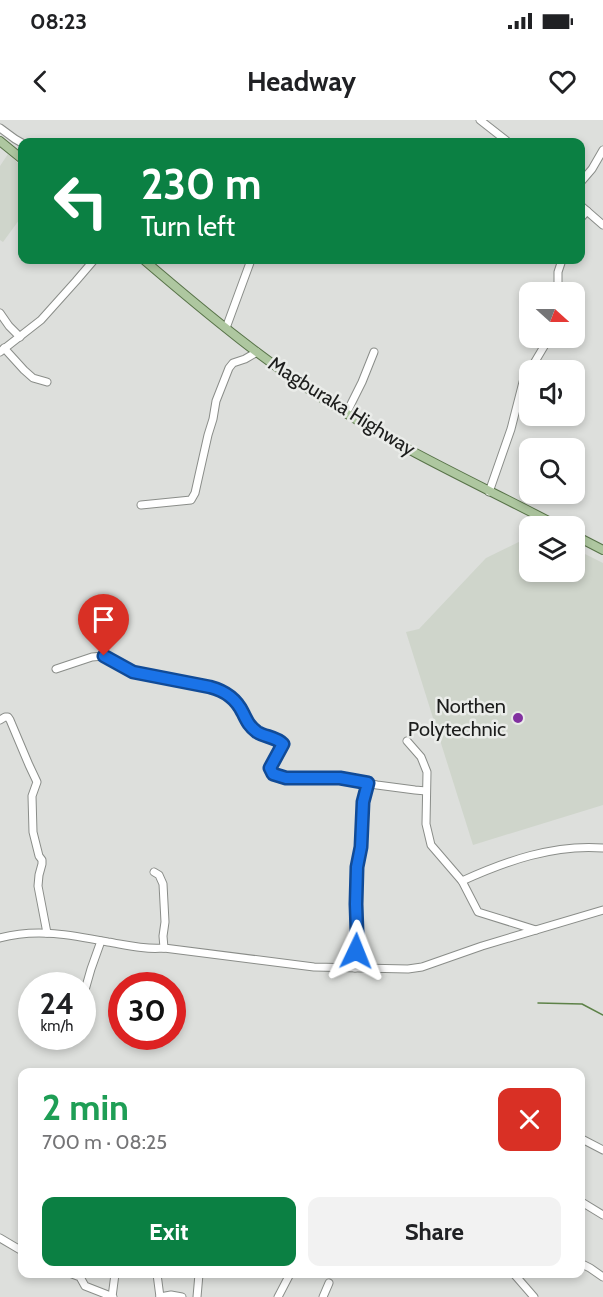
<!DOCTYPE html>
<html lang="en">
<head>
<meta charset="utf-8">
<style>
	body { margin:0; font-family:Cabin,sans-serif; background:#f2f2f2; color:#202124; height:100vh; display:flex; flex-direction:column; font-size:22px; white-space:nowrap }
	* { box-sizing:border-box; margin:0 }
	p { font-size:20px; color:#757577 }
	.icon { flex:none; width:33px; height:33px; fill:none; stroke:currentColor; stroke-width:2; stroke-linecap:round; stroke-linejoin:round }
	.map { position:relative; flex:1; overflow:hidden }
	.details { position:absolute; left:18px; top:948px; width:567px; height:210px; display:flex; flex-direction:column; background:#fff; border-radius:12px; box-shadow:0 3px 9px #0003 }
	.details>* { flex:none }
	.guide { position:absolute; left:18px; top:18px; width:567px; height:126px; border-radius:12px; box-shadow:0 3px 9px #0003; background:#0b8043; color:#fff; overflow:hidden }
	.needle { width:39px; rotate:111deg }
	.buttons { position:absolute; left:519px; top:162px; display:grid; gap:12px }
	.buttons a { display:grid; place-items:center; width:66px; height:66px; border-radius:12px; background:#fff; box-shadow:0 3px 9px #0003; font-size:30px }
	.speed { position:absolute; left:18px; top:852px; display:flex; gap:12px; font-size:30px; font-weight:700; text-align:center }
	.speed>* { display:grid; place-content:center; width:78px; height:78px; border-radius:50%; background:#fff; box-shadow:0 3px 9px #0003; line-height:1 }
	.speed small { font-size:15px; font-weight:400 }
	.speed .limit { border:9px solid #d22; background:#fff; color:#111 }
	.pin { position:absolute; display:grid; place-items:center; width:51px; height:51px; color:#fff; margin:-62px -26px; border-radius:50% 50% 50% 0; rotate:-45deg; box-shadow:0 0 6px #0007 }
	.pin .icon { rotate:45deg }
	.me { position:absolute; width:66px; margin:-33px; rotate:2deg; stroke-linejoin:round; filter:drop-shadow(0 0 4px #0008) }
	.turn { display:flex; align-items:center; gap:21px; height:126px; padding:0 24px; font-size:27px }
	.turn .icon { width:78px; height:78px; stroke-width:2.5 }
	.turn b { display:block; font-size:42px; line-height:51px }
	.round { display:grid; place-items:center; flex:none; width:63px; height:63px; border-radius:12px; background:#f2f2f2 }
	.head { display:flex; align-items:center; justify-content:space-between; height:102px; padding:0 24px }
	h1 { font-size:36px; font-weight:800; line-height:45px; color:#1e9e55 }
	.primary-button { display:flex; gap:12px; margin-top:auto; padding:12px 24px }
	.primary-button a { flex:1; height:69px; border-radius:12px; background:#0b8043; color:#fff; font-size:24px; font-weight:800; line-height:69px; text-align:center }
	.primary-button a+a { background:#f2f2f2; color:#202124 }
	.status { display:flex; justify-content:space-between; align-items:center; height:42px; padding:0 30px; background:#fff; direction:ltr }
	.status svg { height:16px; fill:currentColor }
	header { display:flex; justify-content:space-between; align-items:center; height:78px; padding:0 24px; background:#fff; font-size:27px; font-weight:800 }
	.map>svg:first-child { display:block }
</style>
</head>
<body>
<div class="status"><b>08:23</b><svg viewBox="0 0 49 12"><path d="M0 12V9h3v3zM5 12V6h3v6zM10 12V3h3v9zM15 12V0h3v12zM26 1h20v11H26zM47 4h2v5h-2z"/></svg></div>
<header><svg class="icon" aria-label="back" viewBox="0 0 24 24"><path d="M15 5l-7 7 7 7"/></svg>Headway<svg class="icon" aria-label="heart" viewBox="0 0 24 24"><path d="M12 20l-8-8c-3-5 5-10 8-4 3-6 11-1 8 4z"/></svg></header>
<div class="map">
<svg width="603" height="1177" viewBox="0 0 603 1177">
	<rect width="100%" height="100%" fill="#dddfdc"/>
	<g fill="#cfd5cb">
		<path d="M8,34L22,47V96L3,122L0,120V46Z"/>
		<path d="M529,417L530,452H574L575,429L603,443V685L473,725L406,512L419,509L486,438Z"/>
	</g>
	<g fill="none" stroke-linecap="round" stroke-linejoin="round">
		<path stroke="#5d8248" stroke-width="1.5" d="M538,883L582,884L603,895"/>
		<g stroke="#8a8d89" stroke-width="9">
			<g id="minor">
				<path d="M480,0L508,22"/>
				<path d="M0,8L15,19L22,23"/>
				<path d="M580,63L592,49L603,30"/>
				<path d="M580,85L603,105"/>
				<path d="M580,99L587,91"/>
				<path d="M558,172V152L562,140"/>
				<path d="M0,193L9,206L20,217"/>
				<path d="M226,208L251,140"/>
				<path d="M4,228L24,250L33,258L47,262"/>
				<path d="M0,232L41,200L76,161L94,140"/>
				<path d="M530,250L549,218"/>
				<path d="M346,294L362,262L374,232"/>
				<path d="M489,372L511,309L523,262L530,252"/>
				<path d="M141,385L191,380L195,373L199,355L208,315L213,299L216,281L229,248L233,243L245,239L257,232"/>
				<path d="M56,549L92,537L104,536L133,552L222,571L238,583L248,604L258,613L280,621L283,624L271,648L273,654L287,658H340L377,665L415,670L426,671"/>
				<path d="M0,600L5,597H8L10,600L29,645L37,662L32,676L33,712L39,736L42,740V744L39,755L38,766L47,813"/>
				<path d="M407,621L421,637L427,652L426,704L431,725L462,761L478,792L536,810"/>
				<path d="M154,752L159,755L163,764L165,802L163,816L164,828"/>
				<path d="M462,761C506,741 554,724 603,728"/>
				<path d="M0,818C36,808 72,815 108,822C126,825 145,830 164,828L314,847L408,849L422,847L482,826L603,790"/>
				<path d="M355,848L358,813L355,784L357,747L361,727L363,682L368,663"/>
				<path d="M85,870L91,849L101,821"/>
				<path d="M580,1018L603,1030"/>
				<path d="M580,1081L603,1095"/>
				<path d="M0,1118L22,1131"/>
				<path d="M580,1143L590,1148L603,1157"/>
				<path d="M72,1154L80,1157L85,1166L113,1177"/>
				<path d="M157,1154L160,1177"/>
				<path d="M514,1154L534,1177"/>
				<path d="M112,1177L115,1154"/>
				<path d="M160,1177L171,1175L182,1177"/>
				<path d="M197,1177L199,1154"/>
				<path d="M278,1177L290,1154"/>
				<path d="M323,1177L329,1163"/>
			</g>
		</g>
		<g stroke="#587349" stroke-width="10">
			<g id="major">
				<path d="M0,21L22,39"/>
				<path d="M144,140C207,194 272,248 344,292C413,335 486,368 558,406"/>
				<path d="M574,415L603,430"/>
			</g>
		</g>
		<use href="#minor" stroke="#fff" stroke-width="7"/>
		<use href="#major" stroke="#aec7a0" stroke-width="8"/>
	</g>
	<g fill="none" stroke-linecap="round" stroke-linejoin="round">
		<g stroke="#114b97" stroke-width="15">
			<path id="route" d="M104,536L133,552L210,567C225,571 236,578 243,593C247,601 249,606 257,612C265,617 276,617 283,624L270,648L273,654L286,658H340L368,663L363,682L361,727L357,747L356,784L357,813L356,831"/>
		</g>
		<use href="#route" stroke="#1a73e8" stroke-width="10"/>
	</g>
	<circle fill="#8231a0" stroke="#eaece9" stroke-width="2" cx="518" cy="598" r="6"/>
	<g text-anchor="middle" stroke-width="5" stroke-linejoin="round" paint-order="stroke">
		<g font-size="20" fill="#1c1d1c" stroke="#eaece9">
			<text transform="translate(342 286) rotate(32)" y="7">Magburaka Highway</text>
		</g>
		<g font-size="20" fill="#1c1d1c" stroke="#eaece9" text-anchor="end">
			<text x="506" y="593">Northen<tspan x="506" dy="23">Polytechnic</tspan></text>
		</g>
	</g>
</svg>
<div class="buttons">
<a><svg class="needle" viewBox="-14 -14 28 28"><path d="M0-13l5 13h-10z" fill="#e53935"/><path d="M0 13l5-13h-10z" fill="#757577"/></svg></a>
<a><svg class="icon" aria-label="sound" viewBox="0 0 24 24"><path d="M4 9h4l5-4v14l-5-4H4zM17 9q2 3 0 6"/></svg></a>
<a><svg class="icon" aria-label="search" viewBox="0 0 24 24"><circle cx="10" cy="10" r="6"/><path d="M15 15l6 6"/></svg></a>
<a><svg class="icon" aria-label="layers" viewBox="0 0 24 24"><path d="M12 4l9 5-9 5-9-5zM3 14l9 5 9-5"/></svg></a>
</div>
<div class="speed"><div>24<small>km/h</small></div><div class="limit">30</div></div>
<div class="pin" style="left:104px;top:536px;background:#d93025"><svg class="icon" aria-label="arrive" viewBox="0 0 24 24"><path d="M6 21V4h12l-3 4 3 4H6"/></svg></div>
<svg class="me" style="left:356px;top:831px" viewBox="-20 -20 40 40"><path d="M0-17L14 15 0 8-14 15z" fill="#1a73e8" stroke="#fff" stroke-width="4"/></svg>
<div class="guide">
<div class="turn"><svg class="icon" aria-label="left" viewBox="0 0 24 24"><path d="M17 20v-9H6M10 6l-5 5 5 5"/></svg><div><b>230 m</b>Turn left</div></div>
</div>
<section class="details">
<div class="head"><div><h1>2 min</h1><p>700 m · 08:25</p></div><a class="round" style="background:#d93025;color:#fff"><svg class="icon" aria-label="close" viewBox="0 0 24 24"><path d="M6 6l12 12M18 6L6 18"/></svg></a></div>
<div class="primary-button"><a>Exit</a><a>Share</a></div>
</section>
</div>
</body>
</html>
